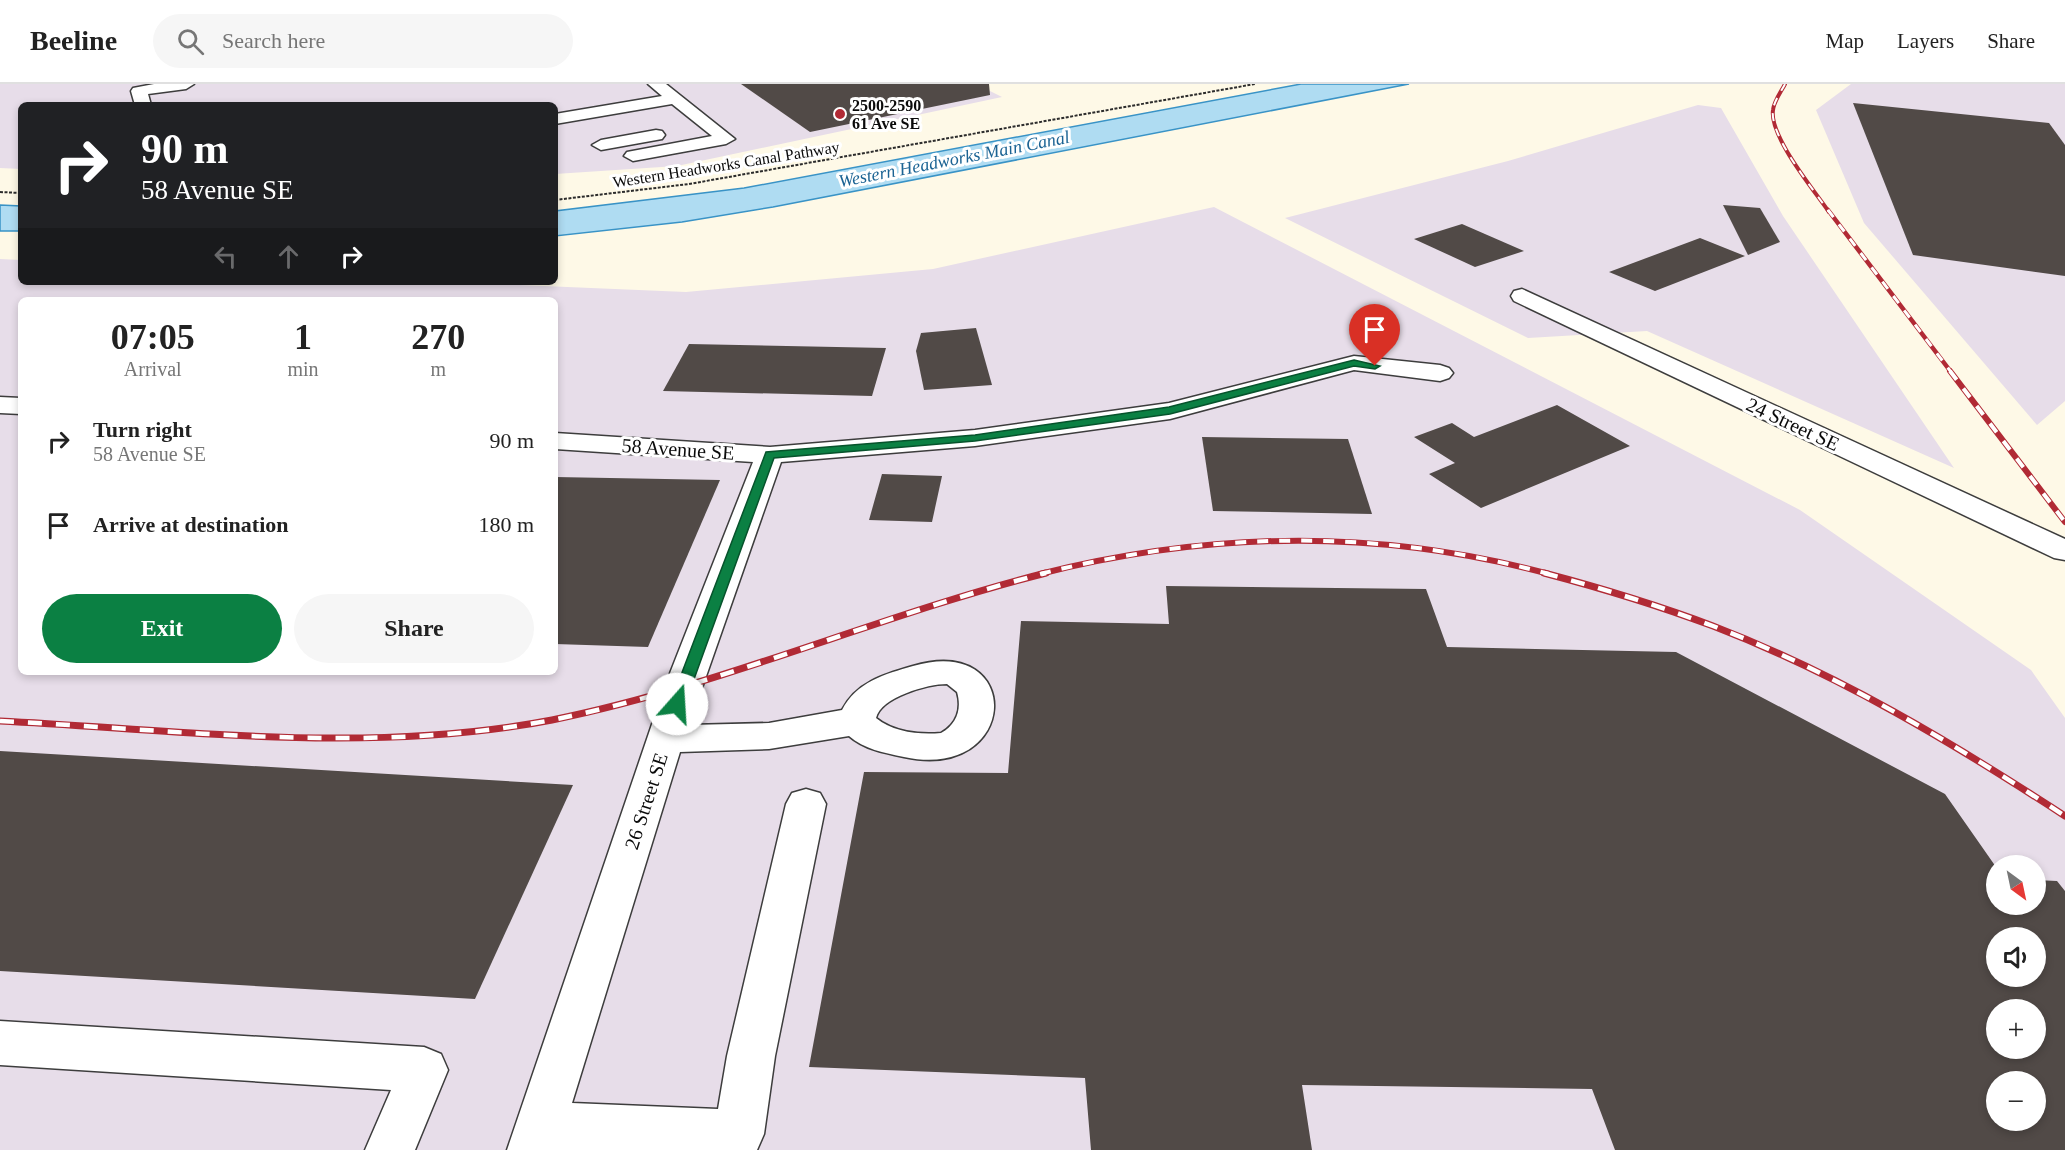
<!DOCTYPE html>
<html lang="en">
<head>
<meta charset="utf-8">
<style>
	body { margin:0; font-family:Georgia,serif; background:#f6f6f6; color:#222; height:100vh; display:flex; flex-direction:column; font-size:22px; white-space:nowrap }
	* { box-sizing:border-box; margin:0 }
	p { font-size:20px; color:#767676 }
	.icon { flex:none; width:33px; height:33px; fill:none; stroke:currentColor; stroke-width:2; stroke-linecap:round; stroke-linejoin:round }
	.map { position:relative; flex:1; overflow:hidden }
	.drawer { position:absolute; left:18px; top:213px; width:540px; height:378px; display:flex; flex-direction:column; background:#fff; border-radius:9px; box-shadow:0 3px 9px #0003 }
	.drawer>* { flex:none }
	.top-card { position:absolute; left:18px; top:18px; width:540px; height:183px; border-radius:9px; box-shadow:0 3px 9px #0003; background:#202124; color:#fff; overflow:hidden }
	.needle { width:39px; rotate:147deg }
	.buttons { position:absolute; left:1986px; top:771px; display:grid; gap:12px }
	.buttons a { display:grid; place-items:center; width:60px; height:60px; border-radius:50%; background:#fff; box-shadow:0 3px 9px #0003; font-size:30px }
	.pin { position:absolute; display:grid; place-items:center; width:51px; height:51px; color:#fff; margin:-62px -26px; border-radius:50% 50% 50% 0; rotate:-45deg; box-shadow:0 0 6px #0007 }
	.pin .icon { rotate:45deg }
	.me { position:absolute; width:66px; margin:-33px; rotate:19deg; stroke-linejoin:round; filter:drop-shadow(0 0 4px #0008) }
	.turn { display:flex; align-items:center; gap:21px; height:126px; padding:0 24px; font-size:27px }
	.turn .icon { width:78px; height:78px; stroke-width:2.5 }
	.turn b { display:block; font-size:42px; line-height:51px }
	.lanes { display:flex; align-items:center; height:57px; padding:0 24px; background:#0003; justify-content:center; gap:30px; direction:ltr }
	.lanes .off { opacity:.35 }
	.eta { display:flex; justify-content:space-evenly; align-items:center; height:102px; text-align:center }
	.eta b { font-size:36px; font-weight:700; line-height:42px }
	.action { display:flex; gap:12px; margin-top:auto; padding:12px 24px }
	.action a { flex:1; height:69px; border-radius:36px; background:#0b8043; color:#fff; font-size:24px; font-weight:700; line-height:69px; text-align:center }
	.action a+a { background:#f6f6f6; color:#222 }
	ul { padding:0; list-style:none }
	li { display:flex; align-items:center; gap:18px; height:84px; padding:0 24px }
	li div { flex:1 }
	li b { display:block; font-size:22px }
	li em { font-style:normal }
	header { display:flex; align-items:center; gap:36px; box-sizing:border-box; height:84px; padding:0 30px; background:#fff; border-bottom:2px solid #e0e0e0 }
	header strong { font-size:28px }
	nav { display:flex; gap:33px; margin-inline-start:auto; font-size:21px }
	.search { width:420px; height:54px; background:#f6f6f6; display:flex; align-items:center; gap:15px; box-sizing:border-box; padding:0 21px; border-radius:33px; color:#767676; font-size:22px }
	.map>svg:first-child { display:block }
</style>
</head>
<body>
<header>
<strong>Beeline</strong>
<div class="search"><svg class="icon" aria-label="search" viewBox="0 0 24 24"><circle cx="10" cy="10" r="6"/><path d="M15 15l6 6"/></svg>Search here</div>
<nav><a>Map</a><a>Layers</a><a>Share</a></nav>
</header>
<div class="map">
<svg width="2065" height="1066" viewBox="0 0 2065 1066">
	<rect width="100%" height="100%" fill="#fef9e7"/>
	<g fill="#e7dde9" fill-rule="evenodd">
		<path d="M0,0H976L1002,13L677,82L555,90V21H21V85L0,84Z"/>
		<path d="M1851,0H2065V317L2037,341L1864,139L1816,26Z"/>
		<path d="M1698,21L1721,24L1783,132L1954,384L1647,247L1528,254L1285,134L1508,77Z"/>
		<path d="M1214,123L1800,426L2031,586L2065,634V1066H0V175L21,176V198H445L686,208L933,185ZM21,216H555V588H21ZM1996,782H2036V820H1996ZM1996,854H2036V892H1996ZM1996,926H2036V964H1996ZM1996,998H2036V1036H1996Z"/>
	</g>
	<g fill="#afdcf2" stroke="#3993c6" stroke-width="1.5">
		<path d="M1301,0H1409L773,123L682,138L555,152V127L744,104Z"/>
		<path d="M0,121L21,122V147H0Z"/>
	</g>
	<g fill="#514a47" fill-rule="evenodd">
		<path d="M741,0H989L990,11L810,48Z"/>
		<path d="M1853,19L2049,39L2065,61V192L1913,171Z"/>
		<path d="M1723,121L1760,124L1780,158L1748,171Z"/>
		<path d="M1462,140L1524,167L1475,183L1414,155Z"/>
		<path d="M1700,154L1745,172L1655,207L1609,188Z"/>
		<path d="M976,244L992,301L924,306L916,267L921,249Z"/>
		<path d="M689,260L886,264L872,312L663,307Z"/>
		<path d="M1557,321L1630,362L1481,424L1429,390L1455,379L1414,353L1452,339L1474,353Z"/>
		<path d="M1202,353L1348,355L1372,430L1213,427Z"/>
		<path d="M882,390L942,392L932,438L869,436Z"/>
		<path d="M555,393L720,396L648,563L555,560Z"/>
		<path d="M1166,502L1426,505L1447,563L1676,568L1945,710L1996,783V820H2036V796L2057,797L2065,807V1066H1615L1592,1005L1302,1001L1312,1066H1091L1085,994L809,983L864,688L1008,689L1021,537L1169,540ZM1996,854H2036V892H1996ZM1996,926H2036V964H1996ZM1996,998H2036V1036H1996Z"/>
		<path d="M0,667L573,701L475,915L0,887Z"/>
	</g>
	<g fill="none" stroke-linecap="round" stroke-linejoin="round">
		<g stroke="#3d3d3d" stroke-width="3">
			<g id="minor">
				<path d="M154,0H194L186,5L148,10L151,21H135L131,7L133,4Z"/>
				<path d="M648,0H666L735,55L726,60L633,77L624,72L627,68L712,52L672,20L555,40V30L662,12Z"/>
				<path d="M656,46L662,47L665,51L662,55L601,66L592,61L601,56Z"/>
				<path d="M1522,205L2065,455V476L2054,474L1514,217L1511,212L1514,207Z"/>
				<path d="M1354,272L1440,281L1449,284L1453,289L1449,294L1440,297L1354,286L1170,335L975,362L781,378L689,641L769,639L842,626C856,598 885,590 913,582C1025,549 1020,698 904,673C884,669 864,665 849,652L769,665L680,668L572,1019L718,1025L727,972L786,720L792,709L806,705L820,709L826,720L775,972L764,1050L757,1066H507L665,602L753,378L555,365V349L770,363L975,346L1169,319ZM947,600L957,608C962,625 957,640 941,649C919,651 893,648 876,634C881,613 928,600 947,600Z"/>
				<path d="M0,313L21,314V330L0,329Z"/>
				<path d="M0,937L424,963L441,970L448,986L415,1066H365L391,1006L0,981Z"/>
			</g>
		</g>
		<g stroke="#2c2c2c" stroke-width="2" stroke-dasharray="3 1.5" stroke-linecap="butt">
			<path d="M0,108L21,109"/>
			<path d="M555,116L689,100L1255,0"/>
		</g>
		<use href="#minor" fill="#fff" fill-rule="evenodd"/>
		<g stroke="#b12a35" stroke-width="4">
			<path id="rail-far3" d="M1785,0C1781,8 1774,17 1773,26C1769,52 1814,106 1829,128"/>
		</g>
		<g stroke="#b12a35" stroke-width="4.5">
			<path id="rail-far2" d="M1828,126L1951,288"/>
		</g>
		<g stroke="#b12a35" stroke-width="6">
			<g id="rail-far1">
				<path d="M1950,287L2065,438"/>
				<path d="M1040,490C1210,447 1379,444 1549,490"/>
			</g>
		</g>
		<g stroke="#b12a35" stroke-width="7">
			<g id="rail">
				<path d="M1544,489C1601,504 1657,521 1713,542C1838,590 1953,659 2065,732"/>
				<path d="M0,637C183,646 370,671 552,636C721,602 879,531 1046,489"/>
			</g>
		</g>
		<use href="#rail-far3" stroke="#fff" stroke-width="2" stroke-dasharray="8" stroke-linecap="butt"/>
		<use href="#rail-far2" stroke="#fff" stroke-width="3" stroke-dasharray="9" stroke-linecap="butt"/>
		<use href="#rail-far1" stroke="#fff" stroke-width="4" stroke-dasharray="11" stroke-linecap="butt"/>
		<use href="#rail" stroke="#fff" stroke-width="4.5" stroke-dasharray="14" stroke-linecap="butt"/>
	</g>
	<path fill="#0b8043" stroke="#07532c" stroke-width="1.5" d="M1354,276L1380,282L1375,285L1354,282L1170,330L975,357L774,374L685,620L677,625L670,620L766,368L975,351L1169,323Z"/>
	<circle fill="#b12a35" stroke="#fff" stroke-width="2" cx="840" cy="30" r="6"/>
	<g text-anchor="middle" stroke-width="6" stroke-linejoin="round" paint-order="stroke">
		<g font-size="16" font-weight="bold" fill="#0a0a0a" stroke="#fff" text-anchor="start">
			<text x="852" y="27">2500-2590<tspan x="852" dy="18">61 Ave SE</tspan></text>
		</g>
		<g font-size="16" fill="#0a0a0a" stroke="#fff">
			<text transform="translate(726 80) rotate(-9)" y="6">Western Headworks Canal Pathway</text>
		</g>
		<g font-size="18" font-style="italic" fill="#1b6393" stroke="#fff">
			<text transform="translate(954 75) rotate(-11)" y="6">Western Headworks Main Canal</text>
		</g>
		<g font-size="20" fill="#0a0a0a" stroke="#fff">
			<text transform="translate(1793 340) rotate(25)" y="7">24 Street SE</text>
			<text transform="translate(678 365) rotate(4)" y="7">58 Avenue SE</text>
			<text transform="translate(646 717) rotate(-72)" y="7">26 Street SE</text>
		</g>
	</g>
</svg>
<div class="buttons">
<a><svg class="needle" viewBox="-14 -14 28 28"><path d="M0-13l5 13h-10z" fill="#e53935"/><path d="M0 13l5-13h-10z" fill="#767676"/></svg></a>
<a><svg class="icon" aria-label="sound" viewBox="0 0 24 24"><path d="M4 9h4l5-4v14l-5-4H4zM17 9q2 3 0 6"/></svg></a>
<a>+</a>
<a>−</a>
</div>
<div class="pin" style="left:1375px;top:282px;background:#d93025"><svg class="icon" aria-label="arrive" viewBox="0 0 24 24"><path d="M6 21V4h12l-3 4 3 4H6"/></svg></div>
<svg class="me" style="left:677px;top:620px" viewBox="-20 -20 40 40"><circle r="19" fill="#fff"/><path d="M0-13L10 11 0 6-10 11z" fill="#0b8043"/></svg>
<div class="top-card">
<div class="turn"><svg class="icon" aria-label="right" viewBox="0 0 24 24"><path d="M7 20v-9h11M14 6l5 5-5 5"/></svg><div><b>90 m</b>58 Avenue SE</div></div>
<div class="lanes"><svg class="icon off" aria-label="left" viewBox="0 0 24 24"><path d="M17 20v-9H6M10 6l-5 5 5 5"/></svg><svg class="icon off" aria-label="ahead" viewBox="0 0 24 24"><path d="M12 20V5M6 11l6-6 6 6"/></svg><svg class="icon" aria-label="right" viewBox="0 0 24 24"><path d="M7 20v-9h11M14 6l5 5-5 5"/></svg></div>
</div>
<section class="drawer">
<div class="eta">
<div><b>07:05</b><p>Arrival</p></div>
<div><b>1</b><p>min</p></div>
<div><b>270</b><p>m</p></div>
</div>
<ul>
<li><svg class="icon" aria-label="right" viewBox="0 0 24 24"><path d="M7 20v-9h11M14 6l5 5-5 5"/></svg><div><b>Turn right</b><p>58 Avenue SE</p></div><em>90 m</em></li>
<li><svg class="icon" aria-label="arrive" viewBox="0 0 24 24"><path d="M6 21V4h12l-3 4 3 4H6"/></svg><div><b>Arrive at destination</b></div><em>180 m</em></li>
</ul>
<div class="action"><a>Exit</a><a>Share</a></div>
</section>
</div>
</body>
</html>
